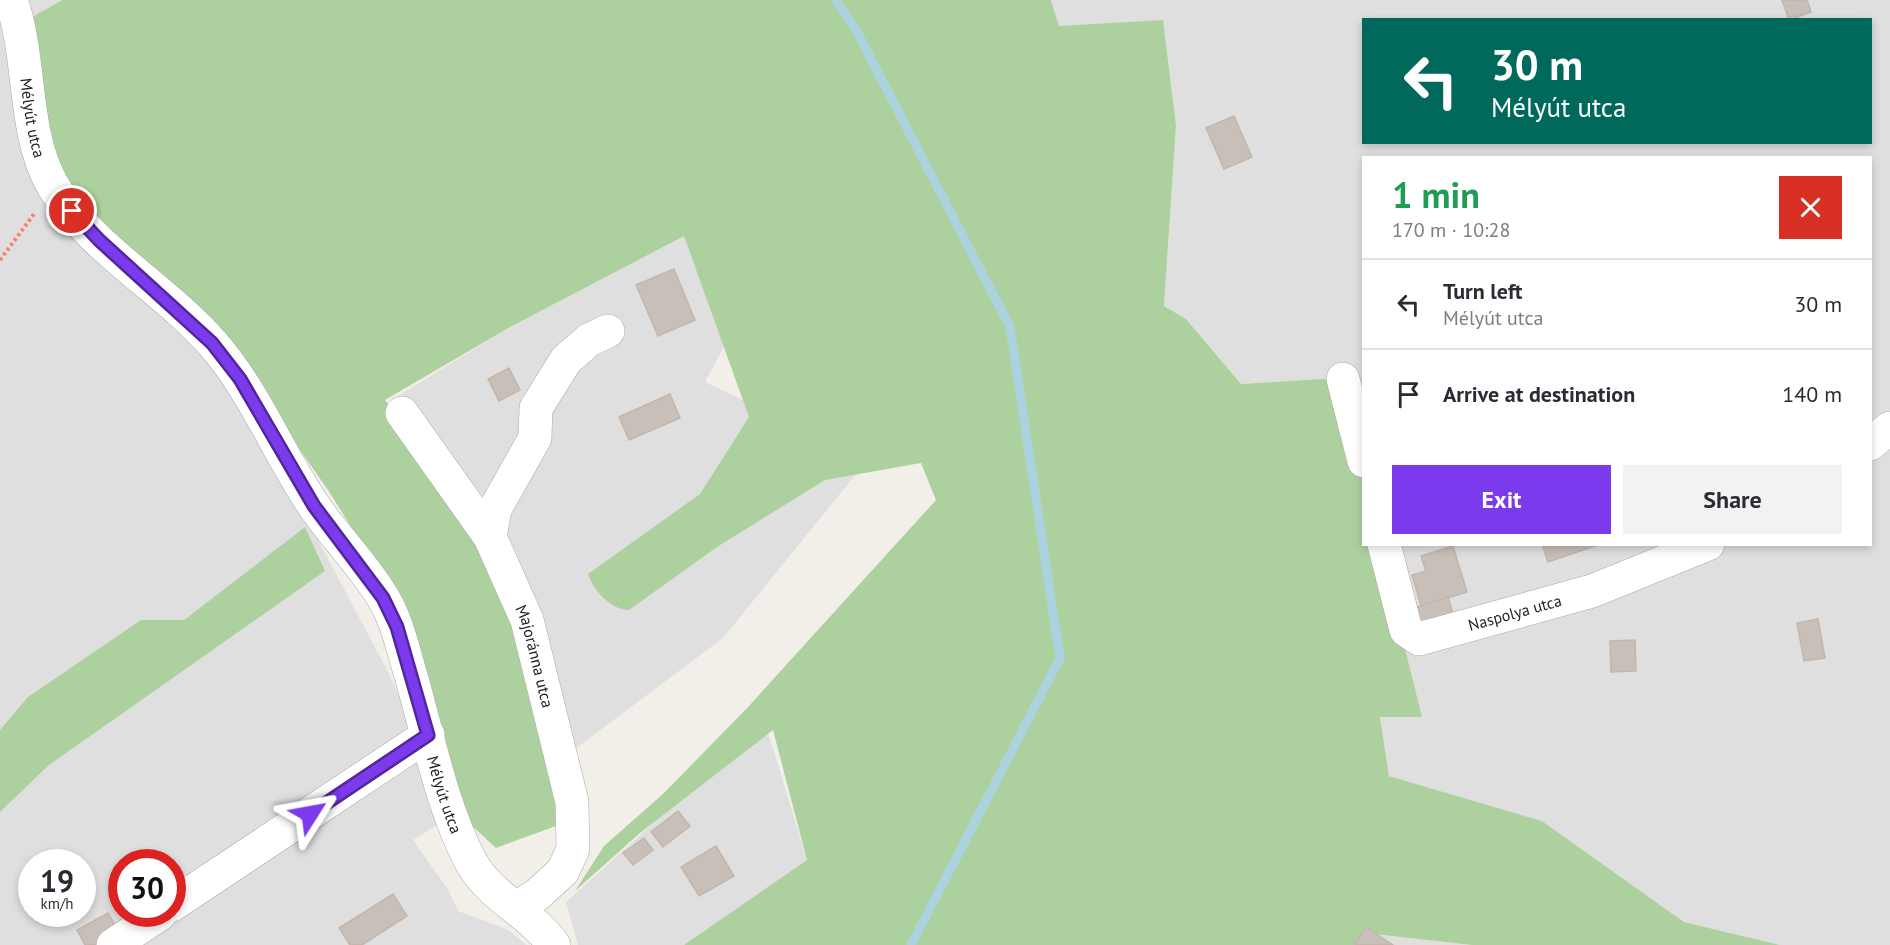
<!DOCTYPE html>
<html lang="en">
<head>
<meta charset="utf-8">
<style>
	body { margin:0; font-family:"PT Sans",sans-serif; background:#f2f2f3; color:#2b2b33; height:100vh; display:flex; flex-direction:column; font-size:22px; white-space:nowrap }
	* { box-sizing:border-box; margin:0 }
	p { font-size:20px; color:#7c7c81 }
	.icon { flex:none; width:33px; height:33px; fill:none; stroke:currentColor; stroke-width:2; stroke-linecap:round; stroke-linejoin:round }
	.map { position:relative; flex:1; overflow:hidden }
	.sheet { position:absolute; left:1362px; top:156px; width:510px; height:390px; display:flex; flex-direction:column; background:#fff; border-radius:0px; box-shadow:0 3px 9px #0003 }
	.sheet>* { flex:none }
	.hud { position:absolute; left:1362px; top:18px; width:510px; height:126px; border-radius:0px; box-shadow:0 3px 9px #0003; background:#00695c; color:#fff; overflow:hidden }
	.speed { position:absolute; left:18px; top:849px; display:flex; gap:12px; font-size:30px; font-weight:700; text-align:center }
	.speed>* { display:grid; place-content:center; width:78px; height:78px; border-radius:50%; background:#fff; box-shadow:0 3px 9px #0003; line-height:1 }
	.speed small { font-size:15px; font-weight:400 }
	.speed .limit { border:9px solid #d22; background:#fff; color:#111 }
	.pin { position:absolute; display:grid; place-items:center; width:51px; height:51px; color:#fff; margin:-26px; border:3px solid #fff; border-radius:50%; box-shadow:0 2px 6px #0007 }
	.me { position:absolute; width:66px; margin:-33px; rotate:56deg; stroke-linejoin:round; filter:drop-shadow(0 0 4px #0008) }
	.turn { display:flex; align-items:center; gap:21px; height:126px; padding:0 30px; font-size:27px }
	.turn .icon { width:78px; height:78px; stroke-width:2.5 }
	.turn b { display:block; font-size:42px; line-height:51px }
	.round { display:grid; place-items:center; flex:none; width:63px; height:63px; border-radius:0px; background:#f2f2f3 }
	.head { display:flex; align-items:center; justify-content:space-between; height:102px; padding:0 30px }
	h1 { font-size:36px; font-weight:700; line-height:45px; color:#1e9e55 }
	.primary-button { display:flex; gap:12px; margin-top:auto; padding:12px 30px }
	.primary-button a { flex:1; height:69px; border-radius:0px; background:#7c3aed; color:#fff; font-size:24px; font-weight:700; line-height:69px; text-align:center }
	.primary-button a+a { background:#f2f2f3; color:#2b2b33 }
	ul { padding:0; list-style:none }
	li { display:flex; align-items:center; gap:18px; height:90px; padding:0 30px; border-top:2px solid #e1e1e2 }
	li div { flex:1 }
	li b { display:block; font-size:22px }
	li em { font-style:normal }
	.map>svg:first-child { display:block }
</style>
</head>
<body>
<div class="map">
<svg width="1890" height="945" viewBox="0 0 1890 945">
	<rect width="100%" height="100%" fill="#f2efe9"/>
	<g fill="#e0dfdf" fill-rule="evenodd">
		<path d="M0,0H62L27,20L175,295L293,493L386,668L418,737L173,899L172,862H122V914H150L102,945H0ZM32,862H82V914H32Z"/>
		<path d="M1051,0H1890V945H1780L1684,922L1542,821L1389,776L1380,717H1421L1379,545L1870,544V158H1364L1363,483L1337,378L1241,384L1186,319L1164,306L1176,126L1059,26ZM1364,20H1870V142H1364Z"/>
		<path d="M738,205L757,285L705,382L749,403L874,452L723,638L575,749L533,596L502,521L431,431L420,423L398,396L516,323Z"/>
		<path d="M765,722L807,860L800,945H578L566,902Z"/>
		<path d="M420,753L440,823L413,840L449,891L458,911L509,930L526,945H122Z"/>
		<path d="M1365,933L1472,945H1357Z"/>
	</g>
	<g fill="#add19e">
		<path d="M62,0H1051L1059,26L1163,20L1176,126L1164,306L1186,319L1241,384L1337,378L1363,483L1364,544L1379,545L1422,717H1380L1389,776L1542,821L1684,922L1780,945H1472L1365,933L1357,945H684L807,860L773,730L640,833L575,891L604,846L664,793L748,707L936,500L921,463L825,480L717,547L629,610C611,610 593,590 588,574L700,494L749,417L684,236L510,327L385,400L471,509L490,558L553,756L556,826L496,848L470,824L387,584L328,490L241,366L54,172L27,20Z"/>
		<path d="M305,527L325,571L49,765L0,812V730L28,697L141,620H184Z"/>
	</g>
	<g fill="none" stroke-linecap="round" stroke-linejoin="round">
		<path stroke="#aad3df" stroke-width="9" d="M835,0L855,28L1010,327L1060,658L911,945"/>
	</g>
	<g fill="#c7bfb8" stroke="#c4b6ab" stroke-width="1.5">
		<path d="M1782,0H1807L1811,12L1789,20Z"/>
		<path d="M1234,116L1252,157L1224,169L1206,128Z"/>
		<path d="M674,269L695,320L658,336L636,285Z"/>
		<path d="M509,368L520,390L499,401L488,379Z"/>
		<path d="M670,394L680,418L629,440L619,417Z"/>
		<path d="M1542,544H1598V545L1548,562Z"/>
		<path d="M1453,546L1467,592L1421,606L1412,575L1426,571L1421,556Z"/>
		<path d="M1448,597L1454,617L1420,628L1413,608Z"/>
		<path d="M1818,619L1825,658L1804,661L1797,623Z"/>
		<path d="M1635,640L1636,671L1611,672L1610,641Z"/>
		<path d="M678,811L690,826L663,847L651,832Z"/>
		<path d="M644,838L653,850L633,865L623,853Z"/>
		<path d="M716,846L734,876L699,896L681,867Z"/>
		<path d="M393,894L407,916L362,945H350L339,928Z"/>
		<path d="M108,913L119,932L96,945H85L77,930Z"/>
		<path d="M1366,927L1393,945H1354Z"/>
	</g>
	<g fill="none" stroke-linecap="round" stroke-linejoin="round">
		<g stroke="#a9a9a9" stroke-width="34">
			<g id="minor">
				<path id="s1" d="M11,0C32,58 22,133 53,186C92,250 164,288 213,344C255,392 278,453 314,506C335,537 362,563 382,596C396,618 402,645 409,669C428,733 440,803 471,862C491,898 530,912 554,945"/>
				<path d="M1343,379L1364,461"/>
				<path id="s2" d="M402,413L490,537L527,620L572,802L573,849L563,871L537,895L516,908"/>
				<path d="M1870,444L1890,428"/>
				<path d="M490,537L495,509L535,438L536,408L566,360L589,340L608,331"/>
				<path id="s3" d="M1384,544L1406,630L1419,639L1592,591L1708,544"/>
				<path d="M172,905L428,735"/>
				<path d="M113,945L160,914"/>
			</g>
		</g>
		<path stroke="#fa8072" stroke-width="4" stroke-dasharray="3 3" stroke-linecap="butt" d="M0,260L34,214"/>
		<use href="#minor" stroke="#fff" stroke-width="33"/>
	</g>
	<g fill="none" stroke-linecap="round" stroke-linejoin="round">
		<g stroke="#51269a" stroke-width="15">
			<path id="route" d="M72,211L99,240L212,343L240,379L314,506L383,598L397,627L428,735L310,814"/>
		</g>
		<use href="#route" stroke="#7c3aed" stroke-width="10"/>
	</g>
	<g text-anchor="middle" stroke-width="6" stroke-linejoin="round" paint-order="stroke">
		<g font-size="16" fill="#222" stroke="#fff">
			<text dy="6" stroke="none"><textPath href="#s1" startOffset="120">Mélyút utca</textPath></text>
			<text dy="6" stroke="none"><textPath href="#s3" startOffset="204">Naspolya utca</textPath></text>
			<text dy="6" stroke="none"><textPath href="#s2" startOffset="280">Majoránna utca</textPath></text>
			<text dy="6" stroke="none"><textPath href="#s1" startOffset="930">Mélyút utca</textPath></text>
		</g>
	</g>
</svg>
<div class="speed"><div>19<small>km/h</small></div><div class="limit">30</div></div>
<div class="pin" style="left:72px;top:211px;background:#d93025"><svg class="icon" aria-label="arrive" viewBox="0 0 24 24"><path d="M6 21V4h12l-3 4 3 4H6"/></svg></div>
<svg class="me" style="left:310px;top:814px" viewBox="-20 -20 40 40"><path d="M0-17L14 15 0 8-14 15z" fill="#7c3aed" stroke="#fff" stroke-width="4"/></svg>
<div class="hud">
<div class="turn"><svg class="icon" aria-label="left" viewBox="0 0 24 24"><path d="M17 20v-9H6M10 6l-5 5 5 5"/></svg><div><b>30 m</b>Mélyút utca</div></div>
</div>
<section class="sheet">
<div class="head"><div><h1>1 min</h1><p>170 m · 10:28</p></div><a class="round" style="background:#d93025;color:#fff"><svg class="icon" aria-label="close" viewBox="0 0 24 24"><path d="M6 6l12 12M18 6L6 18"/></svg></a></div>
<ul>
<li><svg class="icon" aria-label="left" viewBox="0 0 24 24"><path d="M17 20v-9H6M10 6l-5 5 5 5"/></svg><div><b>Turn left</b><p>Mélyút utca</p></div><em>30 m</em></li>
<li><svg class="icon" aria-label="arrive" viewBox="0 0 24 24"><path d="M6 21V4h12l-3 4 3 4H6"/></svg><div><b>Arrive at destination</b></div><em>140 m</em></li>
</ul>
<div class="primary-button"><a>Exit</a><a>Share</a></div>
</section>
</div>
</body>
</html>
